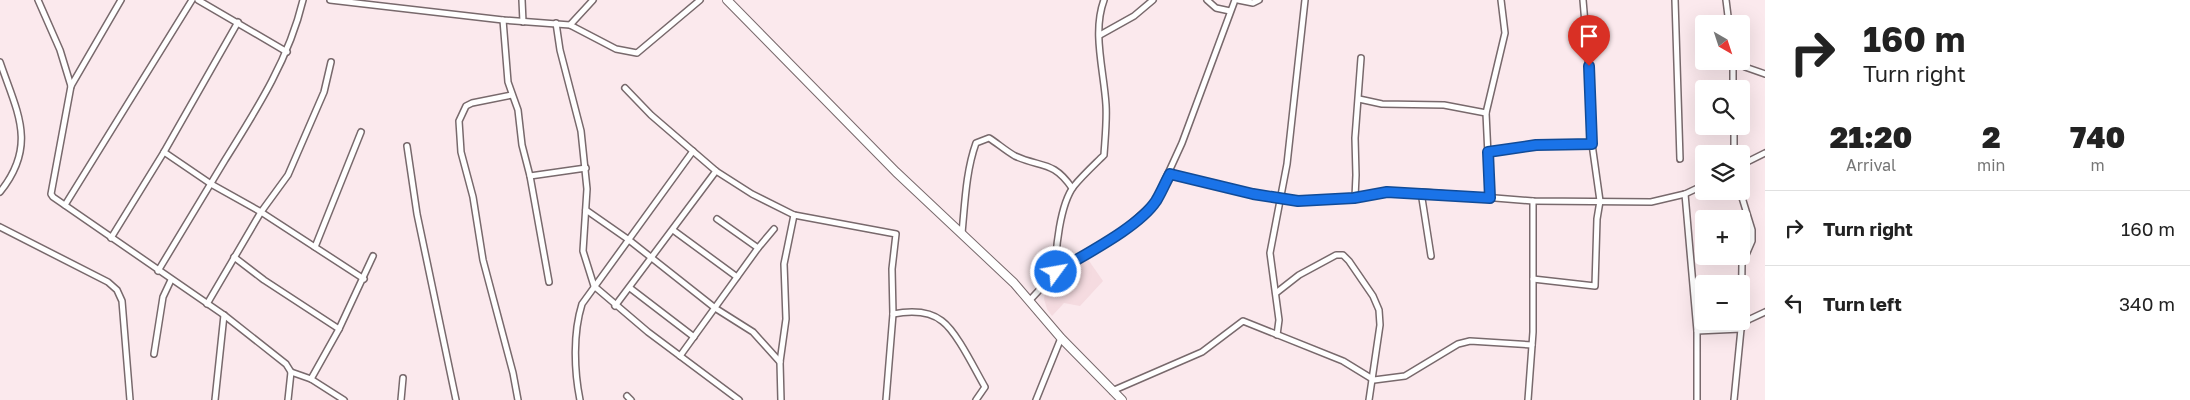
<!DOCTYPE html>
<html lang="en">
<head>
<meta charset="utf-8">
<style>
	body { margin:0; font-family:"Golos Text",sans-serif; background:#f2f2f2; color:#222; height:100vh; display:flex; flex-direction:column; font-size:19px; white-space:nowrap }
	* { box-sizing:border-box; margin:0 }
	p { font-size:16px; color:#767676 }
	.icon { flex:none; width:28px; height:28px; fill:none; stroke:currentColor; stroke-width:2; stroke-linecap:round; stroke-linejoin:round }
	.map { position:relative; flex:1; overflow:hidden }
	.side { display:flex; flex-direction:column; background:#fff; width:425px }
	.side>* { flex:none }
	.hud { background:#fff; color:#222; overflow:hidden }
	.needle { width:32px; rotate:141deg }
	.controls { position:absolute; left:1695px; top:15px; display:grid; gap:10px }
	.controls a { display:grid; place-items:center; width:55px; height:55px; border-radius:5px; background:#fff; box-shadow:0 5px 20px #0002; font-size:25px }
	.pin { position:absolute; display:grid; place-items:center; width:42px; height:42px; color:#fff; margin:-51px -21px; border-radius:50% 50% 50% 0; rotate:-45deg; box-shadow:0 0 5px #0007 }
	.pin .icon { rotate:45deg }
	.me { position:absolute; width:55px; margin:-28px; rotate:58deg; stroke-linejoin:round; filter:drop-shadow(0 0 4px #0008) }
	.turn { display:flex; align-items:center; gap:18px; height:105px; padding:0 15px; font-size:22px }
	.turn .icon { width:65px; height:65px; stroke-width:2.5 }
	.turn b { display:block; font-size:35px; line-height:42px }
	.eta { display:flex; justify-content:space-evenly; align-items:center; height:85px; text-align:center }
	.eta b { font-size:30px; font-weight:800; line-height:35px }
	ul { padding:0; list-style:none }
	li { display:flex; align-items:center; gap:15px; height:75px; padding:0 15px; border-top:1px solid #e0e0e0 }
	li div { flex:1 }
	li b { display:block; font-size:19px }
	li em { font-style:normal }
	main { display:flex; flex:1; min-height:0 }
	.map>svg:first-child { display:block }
</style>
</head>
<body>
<main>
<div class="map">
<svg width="1765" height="400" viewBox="0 0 1765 400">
	<rect width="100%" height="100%" fill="#fbe9ed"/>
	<path fill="#f5dbe0" d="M1087,258L1103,281L1080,306L1064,303L1052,316L1047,309L1044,299L1045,293L1053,282Z"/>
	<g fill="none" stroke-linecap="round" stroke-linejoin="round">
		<g stroke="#78696c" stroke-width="8">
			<g id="street">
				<path d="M38,0L60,50L71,86"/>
				<path d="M121,0L71,86L51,194L53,197L224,315L286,364L291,372L288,400"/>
				<path d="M198,0L287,52"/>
				<path d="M330,0L503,20L570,25L616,49L637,53L700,0"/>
				<path d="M522,0L523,22"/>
				<path d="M1207,0L1216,8L1230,11"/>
				<path d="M1238,0L1253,3L1259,0"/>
				<path d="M1675,0L1680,159"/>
				<path d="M1726,0L1729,24"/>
				<path d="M503,20L508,82L518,110L522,145L530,176L549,282"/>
				<path d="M556,23L560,50L581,131L587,189L583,251L594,286L648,332L739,400"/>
				<path d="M570,25L593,0"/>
				<path d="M1100,35L1134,16L1153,0"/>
				<path d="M1736,61L1745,67L1765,74"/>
				<path d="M0,62C17,112 38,145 0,192"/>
				<path d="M625,88L651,115L716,171L752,194L794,215L896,234L892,269L893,314L886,400"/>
				<path d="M1733,89V61"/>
				<path d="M512,95L472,103L466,106L459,121L461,152L473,197L483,260L513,373L518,400"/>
				<path d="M1359,99L1382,104L1444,105L1486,113"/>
				<path d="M407,146L417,214L456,400"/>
				<path d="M164,152L211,184L261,212L364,279"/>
				<path d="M1488,152L1536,145L1592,144"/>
				<path d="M1734,154V126"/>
				<path d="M1741,165L1765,153"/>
				<path d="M1170,174L1253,194L1298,201L1355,198L1387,192H1421L1533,201L1651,202L1685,194L1704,185"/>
				<path d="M530,176L586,168"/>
				<path d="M1421,192L1431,256"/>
				<path d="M1685,194L1697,331V400"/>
				<path d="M1355,198L1356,175L1355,138L1361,58"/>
				<path d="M1490,198L1486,113L1505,33L1501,0"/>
				<path d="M65,205L192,0"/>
				<path d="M586,210L629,240L715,308L753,332L780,362"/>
				<path d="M717,219L758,248"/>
				<path d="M0,227L108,282L117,290L122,301L130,400"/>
				<path d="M673,230L737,277"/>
				<path d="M962,233C965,202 966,171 976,143L989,138C997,143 1006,151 1015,156C1041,168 1053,160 1072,188"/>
				<path d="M111,238L164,152L238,22"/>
				<path d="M315,247L361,132"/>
				<path d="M234,257L264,280L339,329"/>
				<path d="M158,271C180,234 203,197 225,160C257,109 289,59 303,0"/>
				<path d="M1056,272C1055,251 1060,204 1074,186C1083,175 1094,165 1104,155C1105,139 1107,121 1106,105C1104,71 1092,32 1104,0"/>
				<path d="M1533,279L1595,286L1597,219L1600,201L1592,144L1590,83L1583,0"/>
				<path d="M630,288L694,337"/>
				<path d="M1276,293L1299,275L1336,255H1343L1349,261L1373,296L1379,310L1380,325L1369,400"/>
				<path d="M1030,300L1056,272L1124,230L1155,202L1182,143L1235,0"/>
				<path d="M207,304L261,212L288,175L324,92L331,62"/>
				<path d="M615,306L716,171"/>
				<path d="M893,314C909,311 928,310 942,321C957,332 975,370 985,387L976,400"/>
				<path d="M1697,331L1741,329L1748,320L1765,312"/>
				<path d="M1277,335L1279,320L1270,253L1287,164L1305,0"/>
				<path d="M154,354L163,297L171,280"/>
				<path d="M680,356L758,248L774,229"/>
				<path d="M291,372L311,379L344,400"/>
				<path d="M311,379L339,329L373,256"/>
				<path d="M1112,391L1202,352L1243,321L1343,361L1374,380L1405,376L1458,344L1470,341L1532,345"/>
				<path d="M627,396L631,400"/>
				<path d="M215,400L224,315"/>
				<path d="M401,400L403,378"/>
				<path d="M580,400C574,370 573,333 582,304L693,151"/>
				<path d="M781,400L780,362L786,319L784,264L794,215"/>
				<path d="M1036,400L1061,338"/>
				<path d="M1528,400L1533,332V201"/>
				<path d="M1734,400L1741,329L1742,264L1752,241V230L1740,191"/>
			</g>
		</g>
		<g stroke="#78696c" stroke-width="10">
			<path id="secondary" d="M727,0L896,172L1014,283L1061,338L1122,400"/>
		</g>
		<use href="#street" stroke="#fff" stroke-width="5"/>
		<use href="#secondary" stroke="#fff" stroke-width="8"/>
	</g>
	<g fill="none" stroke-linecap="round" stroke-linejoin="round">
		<g stroke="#114b97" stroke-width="12">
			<path id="route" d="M1056,272C1083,255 1138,228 1156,201C1161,193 1165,183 1170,174L1253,194L1298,201L1354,198L1387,192L1490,198L1488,152L1536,145L1592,144L1589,66"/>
		</g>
		<use href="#route" stroke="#1a73e8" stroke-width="9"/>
	</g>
</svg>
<div class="controls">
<a><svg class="needle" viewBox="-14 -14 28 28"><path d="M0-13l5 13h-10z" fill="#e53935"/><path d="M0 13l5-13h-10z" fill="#767676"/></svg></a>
<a><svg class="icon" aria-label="search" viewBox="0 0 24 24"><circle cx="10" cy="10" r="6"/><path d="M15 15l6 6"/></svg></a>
<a><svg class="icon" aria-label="layers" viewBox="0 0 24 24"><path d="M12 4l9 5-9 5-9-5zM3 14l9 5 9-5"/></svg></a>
<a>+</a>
<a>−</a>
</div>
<div class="pin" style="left:1589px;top:66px;background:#d93025"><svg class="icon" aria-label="arrive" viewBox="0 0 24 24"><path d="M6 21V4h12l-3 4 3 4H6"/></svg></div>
<svg class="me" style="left:1056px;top:272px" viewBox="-20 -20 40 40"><circle r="17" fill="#1a73e8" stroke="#fff" stroke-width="3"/><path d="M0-11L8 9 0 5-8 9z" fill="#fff"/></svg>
</div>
<section class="side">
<div class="hud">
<div class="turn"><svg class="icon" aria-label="right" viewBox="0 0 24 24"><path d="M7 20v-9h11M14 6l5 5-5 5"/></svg><div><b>160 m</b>Turn right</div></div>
</div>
<div class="eta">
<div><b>21:20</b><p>Arrival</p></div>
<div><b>2</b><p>min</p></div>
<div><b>740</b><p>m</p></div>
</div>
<ul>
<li><svg class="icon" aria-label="right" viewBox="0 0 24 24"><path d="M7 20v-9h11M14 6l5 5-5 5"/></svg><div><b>Turn right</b></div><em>160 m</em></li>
<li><svg class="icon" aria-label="left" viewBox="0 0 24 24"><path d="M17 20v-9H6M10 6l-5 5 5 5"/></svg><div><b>Turn left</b></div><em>340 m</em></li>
</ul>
</section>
</main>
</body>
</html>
